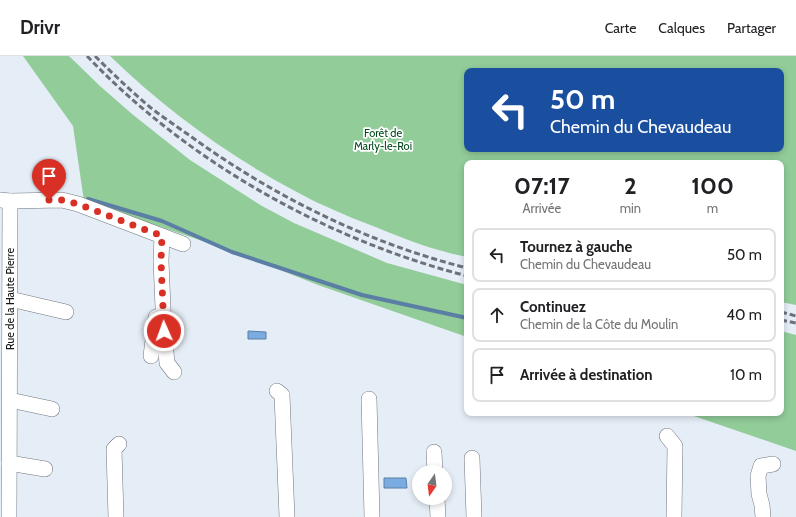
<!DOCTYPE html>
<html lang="fr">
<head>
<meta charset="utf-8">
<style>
	body { margin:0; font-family:Cabin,sans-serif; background:#f2f2f2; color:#202124; height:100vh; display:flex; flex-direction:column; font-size:15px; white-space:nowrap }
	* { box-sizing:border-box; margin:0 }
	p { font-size:13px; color:#757577 }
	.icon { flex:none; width:22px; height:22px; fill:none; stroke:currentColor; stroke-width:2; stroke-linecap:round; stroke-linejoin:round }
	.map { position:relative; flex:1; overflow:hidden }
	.sheet { position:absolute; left:464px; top:104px; width:320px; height:256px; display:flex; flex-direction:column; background:#fff; border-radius:8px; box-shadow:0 2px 6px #0003 }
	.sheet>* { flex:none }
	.banner { position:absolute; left:464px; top:12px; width:320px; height:84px; border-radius:8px; box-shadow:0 2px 6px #0003; background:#1a4fa0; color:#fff; overflow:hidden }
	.needle { width:26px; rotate:194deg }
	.tools { position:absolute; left:412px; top:409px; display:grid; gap:8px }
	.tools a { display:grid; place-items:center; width:40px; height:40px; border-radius:50%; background:#fff; box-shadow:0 2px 6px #0003; font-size:20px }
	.pin { position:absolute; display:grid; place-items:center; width:34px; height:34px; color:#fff; margin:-41px -17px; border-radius:50% 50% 50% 0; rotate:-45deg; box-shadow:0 0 4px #0007 }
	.pin .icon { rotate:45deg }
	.me { position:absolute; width:44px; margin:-22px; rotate:358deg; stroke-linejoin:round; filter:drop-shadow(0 0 3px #0008) }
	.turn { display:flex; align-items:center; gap:14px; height:84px; padding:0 20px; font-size:18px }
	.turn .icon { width:52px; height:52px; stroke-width:2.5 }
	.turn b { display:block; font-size:28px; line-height:34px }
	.eta { display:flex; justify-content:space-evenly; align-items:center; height:68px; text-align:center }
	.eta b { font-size:24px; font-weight:700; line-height:28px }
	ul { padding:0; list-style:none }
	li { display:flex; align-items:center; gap:12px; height:54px; margin:0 8px 6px; padding:0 12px; border:2px solid #e0e0e0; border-radius:8px }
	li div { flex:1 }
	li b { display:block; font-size:15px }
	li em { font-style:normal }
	header { display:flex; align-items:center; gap:24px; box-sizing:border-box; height:56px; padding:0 20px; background:#fff; border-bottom:1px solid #e0e0e0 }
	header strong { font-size:19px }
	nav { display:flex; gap:22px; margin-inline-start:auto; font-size:14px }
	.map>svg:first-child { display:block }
</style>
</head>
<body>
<header>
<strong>Drivr</strong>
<nav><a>Carte</a><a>Calques</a><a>Partager</a></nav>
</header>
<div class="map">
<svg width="796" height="461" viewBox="0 0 796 461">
	<rect width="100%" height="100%" fill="#e5edf6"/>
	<g fill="#91cc99" fill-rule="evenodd">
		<path d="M23,0H69L100,30L132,58L190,104L262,150L294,167L387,207L467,229V281L318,229L238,197L84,145L73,70Z"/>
		<path d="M110,0H796V249L781,246V107H467V201C436,195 407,184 378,172C360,165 342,158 325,150C315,146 305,140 295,135C227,99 165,53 110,0ZM467,15H781V93H467Z"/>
		<path d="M781,275L796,279V395L685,357H781Z"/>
	</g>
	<g fill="#7aabe1" stroke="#5b7ea5">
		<path d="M248,275L266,276V283H248Z"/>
		<path d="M384,422H406L407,432H384Z"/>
	</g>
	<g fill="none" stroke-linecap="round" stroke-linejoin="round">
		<path stroke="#5b7ea5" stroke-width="4" d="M88,143L162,165L232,196L362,239L467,262"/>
		<g stroke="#71777f" stroke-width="16">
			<g id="minor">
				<path d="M0,144L10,145L62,144L78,148L183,188"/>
				<path d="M162,180L161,205L164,275L167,307L174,316"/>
				<path d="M10,243L66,256"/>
				<path d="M151,300L156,261"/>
				<path d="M277,335L282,339L287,461"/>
				<path d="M369,343L372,461"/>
				<path d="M10,344L52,353"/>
				<path d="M667,380L675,390L674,461"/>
				<path d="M434,396L435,416"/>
				<path d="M472,402L474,461"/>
				<path d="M9,407L45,413"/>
				<path d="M437,442L438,461"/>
				<path d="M9,461L10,145"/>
				<path d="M116,461L114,393L119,388"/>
				<path d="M763,461L762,449L759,438L758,420L761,410L773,408"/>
			</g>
		</g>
		<use href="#minor" stroke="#fff" stroke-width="15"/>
		<g stroke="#6e7278" stroke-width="3" stroke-dasharray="6 3" stroke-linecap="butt">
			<path d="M87,0C188,106 325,183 467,220"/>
			<path d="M95,0C113,18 131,35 151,52C164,62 179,72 193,82C275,141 368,187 467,212"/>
			<path d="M781,256L796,260"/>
			<path d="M781,264L796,267"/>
		</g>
	</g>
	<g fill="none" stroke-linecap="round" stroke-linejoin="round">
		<path stroke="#d93025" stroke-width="7" stroke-dasharray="0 12.6" d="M49,144H62L78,148L162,180L161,205L164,275"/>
	</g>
	<g text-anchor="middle" stroke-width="3.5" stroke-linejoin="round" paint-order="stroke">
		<g font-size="11" fill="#014719" stroke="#fff">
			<text x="383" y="81">Forêt de<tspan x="383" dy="13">Marly-le-Roi</tspan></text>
		</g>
		<g font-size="11" fill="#131518" stroke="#fff">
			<text transform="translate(10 243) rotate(-90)" y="4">Rue de la Haute Pierre</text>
		</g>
	</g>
</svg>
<div class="tools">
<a><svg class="needle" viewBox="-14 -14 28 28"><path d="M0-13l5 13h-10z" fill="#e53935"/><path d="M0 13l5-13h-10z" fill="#757577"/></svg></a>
</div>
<div class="pin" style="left:49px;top:144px;background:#d93025"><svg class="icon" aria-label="arrive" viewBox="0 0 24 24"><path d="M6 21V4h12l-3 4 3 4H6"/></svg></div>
<svg class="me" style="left:164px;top:275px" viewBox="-20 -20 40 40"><circle r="17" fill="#d93025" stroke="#fff" stroke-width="3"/><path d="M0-11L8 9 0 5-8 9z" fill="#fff"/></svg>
<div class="banner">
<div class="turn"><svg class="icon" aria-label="left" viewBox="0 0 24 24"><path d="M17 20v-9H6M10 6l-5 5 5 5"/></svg><div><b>50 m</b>Chemin du Chevaudeau</div></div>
</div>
<section class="sheet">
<div class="eta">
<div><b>07:17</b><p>Arrivée</p></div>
<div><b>2</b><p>min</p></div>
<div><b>100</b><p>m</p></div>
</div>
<ul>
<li><svg class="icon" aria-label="left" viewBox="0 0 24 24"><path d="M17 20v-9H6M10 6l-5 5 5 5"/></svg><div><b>Tournez à gauche</b><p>Chemin du Chevaudeau</p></div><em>50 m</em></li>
<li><svg class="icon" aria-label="ahead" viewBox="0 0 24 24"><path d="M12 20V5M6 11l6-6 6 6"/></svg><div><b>Continuez</b><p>Chemin de la Côte du Moulin</p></div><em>40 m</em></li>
<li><svg class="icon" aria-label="arrive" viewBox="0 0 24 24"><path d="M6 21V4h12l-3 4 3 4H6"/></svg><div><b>Arrivée à destination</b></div><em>10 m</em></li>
</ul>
</section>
</div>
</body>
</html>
